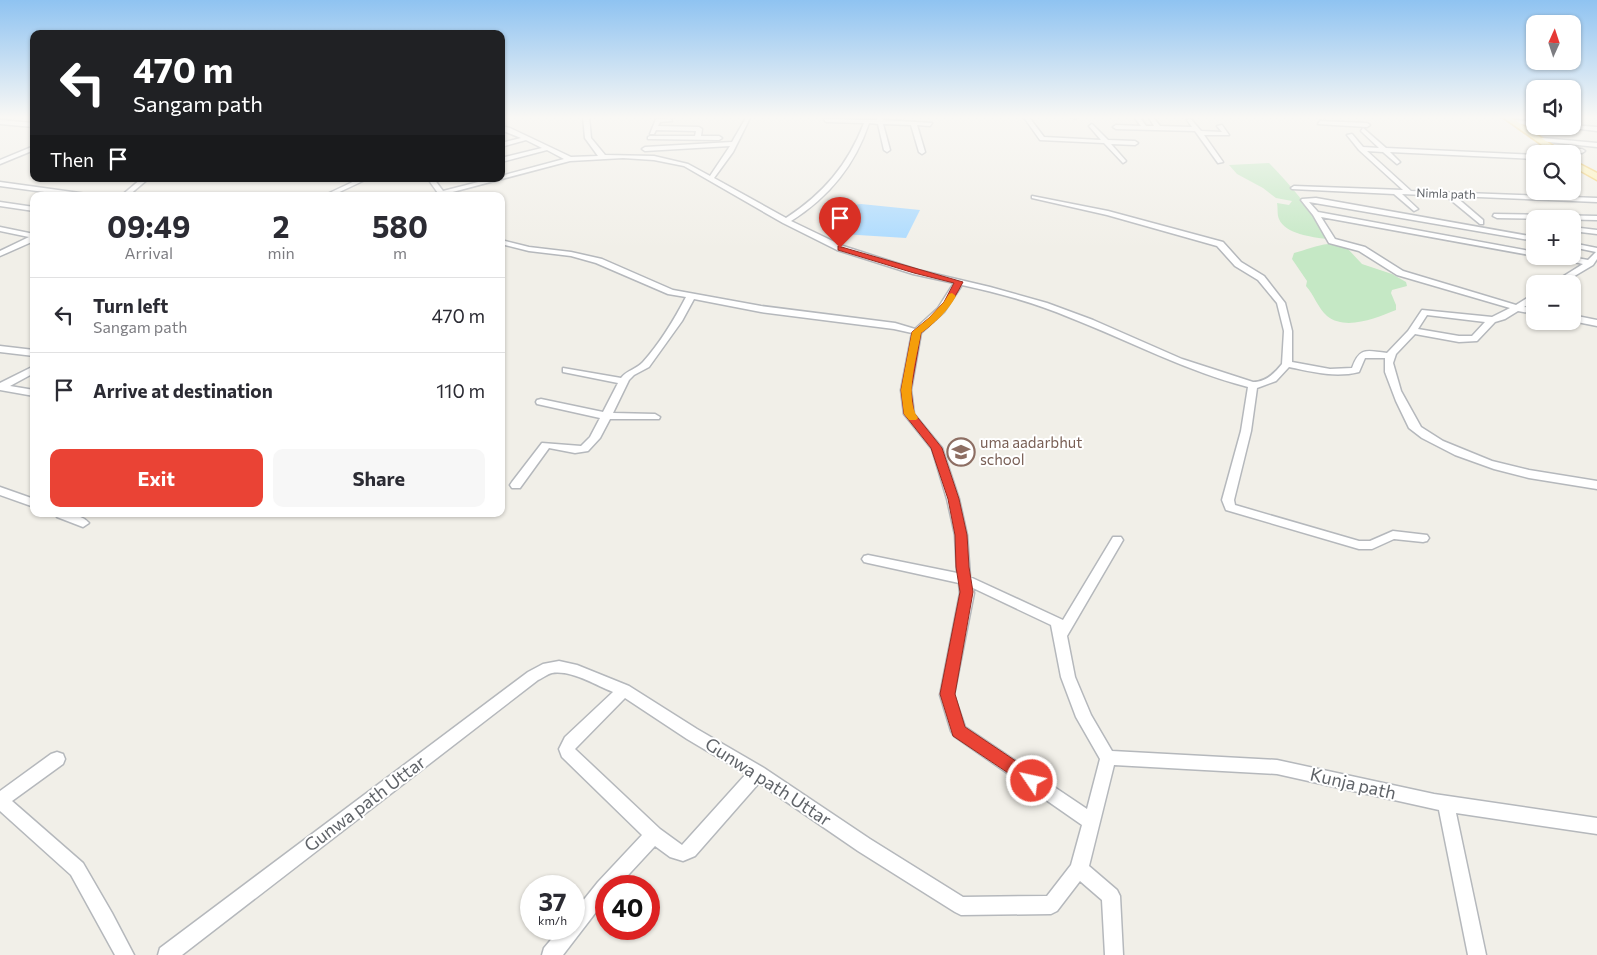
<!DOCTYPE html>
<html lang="en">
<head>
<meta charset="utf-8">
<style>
	body { margin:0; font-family:Commissioner,sans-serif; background:#f7f7f7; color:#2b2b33; height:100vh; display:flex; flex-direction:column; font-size:19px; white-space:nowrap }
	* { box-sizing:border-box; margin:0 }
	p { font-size:16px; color:#7c7c81 }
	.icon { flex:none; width:28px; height:28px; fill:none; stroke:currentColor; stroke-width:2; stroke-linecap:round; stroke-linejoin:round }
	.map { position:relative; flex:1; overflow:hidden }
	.drawer { position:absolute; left:30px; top:192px; width:475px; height:325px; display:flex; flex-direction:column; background:#fff; border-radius:10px; box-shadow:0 1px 4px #0004 }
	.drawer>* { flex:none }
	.hud { position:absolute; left:30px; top:30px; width:475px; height:152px; border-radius:10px; box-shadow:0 1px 4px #0004; background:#202124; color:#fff; overflow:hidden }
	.needle { width:32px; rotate:3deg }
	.tools { position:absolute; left:1526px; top:15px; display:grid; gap:10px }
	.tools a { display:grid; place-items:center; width:55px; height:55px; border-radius:10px; background:#fff; box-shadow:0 1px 4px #0004; font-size:25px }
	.speed { position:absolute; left:520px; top:875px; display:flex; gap:10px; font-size:25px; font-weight:700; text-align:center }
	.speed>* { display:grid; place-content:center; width:65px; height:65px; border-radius:50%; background:#fff; box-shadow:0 1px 4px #0004; line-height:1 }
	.speed small { font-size:12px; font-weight:400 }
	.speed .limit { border:8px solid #d22; background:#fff; color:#111 }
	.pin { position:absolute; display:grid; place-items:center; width:42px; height:42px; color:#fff; margin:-51px -21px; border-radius:50% 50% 50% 0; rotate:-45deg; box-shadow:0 0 5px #0007 }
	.pin .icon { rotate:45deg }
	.me { position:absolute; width:55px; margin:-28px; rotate:304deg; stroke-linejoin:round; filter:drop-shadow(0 0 4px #0008) }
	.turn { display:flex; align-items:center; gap:18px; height:105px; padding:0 20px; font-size:22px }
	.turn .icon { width:65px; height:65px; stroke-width:2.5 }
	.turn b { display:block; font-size:35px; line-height:42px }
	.then { display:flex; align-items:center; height:48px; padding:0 20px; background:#0003; gap:10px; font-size:19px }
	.eta { display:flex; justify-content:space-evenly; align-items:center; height:85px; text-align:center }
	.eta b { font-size:30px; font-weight:700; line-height:35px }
	.button { display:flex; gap:10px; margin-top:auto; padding:10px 20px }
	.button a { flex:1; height:58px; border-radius:10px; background:#ea4335; color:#fff; font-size:20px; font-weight:700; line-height:58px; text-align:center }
	.button a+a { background:#f7f7f7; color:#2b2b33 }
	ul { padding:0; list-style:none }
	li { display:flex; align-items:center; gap:15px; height:75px; padding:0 20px; border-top:1px solid #e1e1e2 }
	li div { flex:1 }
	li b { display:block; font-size:19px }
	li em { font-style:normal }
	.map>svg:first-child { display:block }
</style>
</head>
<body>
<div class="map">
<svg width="1597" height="955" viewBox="0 0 1597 955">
	<rect width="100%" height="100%" fill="#f1efe8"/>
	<g fill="#c5e8c5">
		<path d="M1269,163C1291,186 1313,210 1326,239C1313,237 1285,234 1279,219C1277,215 1278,208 1277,203L1289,205L1292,201L1276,198L1263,188L1237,174L1229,165Z"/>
		<path d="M1328,244L1347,248L1362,264L1392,274L1406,282L1407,286L1392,290L1391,293L1396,305V310C1376,318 1346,331 1327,316C1318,308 1314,295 1306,286L1307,281L1292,259L1294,253C1306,250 1317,245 1328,244Z"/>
	</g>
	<path fill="#aadaff" d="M861,204L920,210L906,238L842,234L828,232L844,206Z"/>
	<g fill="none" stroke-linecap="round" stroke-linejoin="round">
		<g stroke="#b5b8bc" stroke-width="3">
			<g id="minor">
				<path d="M583,116H589L591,138L605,155L654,156L688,164L710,176L730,146L645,151L642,149L645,147L732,142L747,116H751L733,152L714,178L786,218C823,194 848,165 864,123L826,122L824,119L877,120L878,116H882L883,120L932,123L930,126L917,125L925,152L922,154L919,152L911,125L883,124L890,150L887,152L884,150L878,124L869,123C855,165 829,197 791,221L843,246L918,270L990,287L1047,303L1093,320L1182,359L1253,382C1266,382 1275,373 1282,364L1284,331L1277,303L1258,280L1235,266L1217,246L1107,215L1032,198V196L1108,211L1223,242L1241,262L1264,276L1285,303L1292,331V362L1330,369L1352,368C1360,346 1367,351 1387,353L1408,331L1422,310L1492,317L1510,308L1397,275L1359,251L1329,243L1313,215L1301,200L1302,199L1316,198L1535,237V241L1309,202L1318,212L1535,252V256L1321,217L1335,239L1365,247L1403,271L1516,305L1535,293V300L1524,307L1535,308V314L1518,311L1505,319L1495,322L1477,341L1459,342L1415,334L1396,354L1393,363L1401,391L1421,427L1443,441L1492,461L1529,470L1597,481V489L1529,478L1494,469L1455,455L1422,438L1409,428L1396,401L1385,372V358H1365L1359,372C1335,378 1313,372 1289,367L1276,381L1257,388L1251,431L1234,500L1235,505L1359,541H1370L1393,531L1427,535L1429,538L1427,541L1423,542L1394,539L1372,549H1359L1226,510L1222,500L1241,431L1248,387C1186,371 1130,341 1071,318C1036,303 999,293 962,285L944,312L921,333L911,390L914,414L942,448L959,499L967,535L970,577L1063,620L1113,537H1121L1123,540L1067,636L1075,677L1091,715L1112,751L1277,760L1434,794L1597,818V834L1456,813L1486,955H1468L1439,810L1277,774L1114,765L1089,866L1117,890L1120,896L1123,955H1105L1102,900L1080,881L1057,911L1051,914L961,915L955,912L858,851L759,783L695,856L683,861L670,857L655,846L618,886H606V899L563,955H542L544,948L560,929H574V912L598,882L642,835L562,757L559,749L565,737L613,692C595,685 572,670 552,673C547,674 543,678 538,680L182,955H158L160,948L528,672L543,664L559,661L577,665L629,686L697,729L764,768L870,839L963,897L1047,896L1071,865L1082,825L954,736L951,731L940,695L960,593L959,583L868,563L864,562L862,559L864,556L868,555L957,573L955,535L947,499L932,449L904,414L901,390L912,333L894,329L761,312L694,299L682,321L649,367L634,375L629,380L613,413L655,414L660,417L659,419H610L600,438L588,451L575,453L549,448L520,488H512L510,485L512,482L542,443L581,446L590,437L600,418L537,404L536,402L537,400L541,399L603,412L618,383L563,372V368L621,378C627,370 637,369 643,362C660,343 674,320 686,297L668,294L596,263L571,256L529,251L501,244V240L529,247L571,252L602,259L673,290L761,306L895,323L915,329L938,308L954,283L913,274L837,250L783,223L684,166L654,160L623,158L570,161L445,194L446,196H440L428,179H434L443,191L490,179H501V176L564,159L547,150L501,162V158L542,148L526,140L501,147V143L521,138L501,130V126L510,128L571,157L598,156L585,138ZM1427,315L1485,322L1472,336H1459L1418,329ZM973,588L1051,625L1061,677L1076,717L1100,759L1087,809L965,727L954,695L974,593ZM625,698L687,739L746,774L682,845L660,829L575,749Z"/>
				<path d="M1023,116H1028L1044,137L1101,140L1089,126L1092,124L1108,140L1135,141L1138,143L1135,145L1111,144L1126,161L1123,163L1104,143L1040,140Z"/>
				<path d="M1070,116H1076L1078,117L1075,119Z"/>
				<path d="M1133,116H1139L1146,126H1154L1148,116H1152L1160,126L1192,127L1187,120L1190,118L1201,131L1222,132L1217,126L1222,125L1229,135H1204L1223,162L1218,163L1195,131L1116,129L1113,127L1116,125L1141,126Z"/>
				<path d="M670,118L672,121L660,122L658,126L699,127L702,129L701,136H719L722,138L719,140L648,139V137L650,136H695L696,131L656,130L654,134H650L656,119Z"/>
				<path d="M0,120L34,123V127L0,124Z"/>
				<path d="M1515,120L1535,122V126L1513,123Z"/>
				<path d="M1320,121L1367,123L1370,125L1367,127L1318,124Z"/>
				<path d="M1572,125L1597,127V131L1556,126Z"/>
				<path d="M1363,128L1386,148L1535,155V159L1390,152L1400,162L1397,164L1383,152L1367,151L1411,191L1597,198V202L1455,196L1483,220V224H1480L1446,196L1402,194L1418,209L1414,211L1394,194L1292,189L1291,188L1294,186L1403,190L1359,150L1347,135L1352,134L1363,147L1379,148L1361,131Z"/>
				<path d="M1542,138L1597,143V147L1540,141L1539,140Z"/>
				<path d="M34,146V150L0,164V160Z"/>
				<path d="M1556,148L1582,149L1585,151L1582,153L1554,151V149Z"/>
				<path d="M141,179H148L128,196H121Z"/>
				<path d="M359,179H367L331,196H323Z"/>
				<path d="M0,182L87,194L90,196H74L0,186Z"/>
				<path d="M0,202L34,207V211L0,206Z"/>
				<path d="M1494,214L1597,216V220L1497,218L1493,216Z"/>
				<path d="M0,227L34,234V241L0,256V251L29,237L0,231Z"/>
				<path d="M1572,227L1597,230V234L1572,231Z"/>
				<path d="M1572,243L1597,248V259L1593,265L1561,284H1551L1583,264L1547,256H1565L1588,260L1596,252L1572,247Z"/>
				<path d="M1572,315L1597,320V326L1572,321Z"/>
				<path d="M0,346L34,350V356L0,352Z"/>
				<path d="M34,366V373L10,386L34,390V396L0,390V383Z"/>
				<path d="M0,487L34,499V507L0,495Z"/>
				<path d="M55,514C67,513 81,514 89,523L83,527L57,517Z"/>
				<path d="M57,752L63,754L65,759L63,764L12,801L83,863L112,913L134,955H115L71,875L0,811V791L51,754Z"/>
			</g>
		</g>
		<g stroke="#f2c960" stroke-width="3">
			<g id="major">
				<path d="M1501,116H1509L1565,154H1555Z"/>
				<path d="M1572,160L1597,173V180L1572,166Z"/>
			</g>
		</g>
		<use href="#minor" fill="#fff" fill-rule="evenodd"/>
		<use href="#major" fill="#fff2af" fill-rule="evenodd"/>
	</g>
	<linearGradient id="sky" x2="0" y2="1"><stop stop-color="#8fc3f1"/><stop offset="0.47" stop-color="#f9f8f5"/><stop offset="1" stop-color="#f9f8f5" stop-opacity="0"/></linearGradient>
	<rect width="1597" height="249" fill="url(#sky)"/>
	<path fill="#ea4335" stroke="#982c22" d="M838,246L963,282C951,305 942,317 921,333L911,390L914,413L942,448L959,499L967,535L969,567L973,592L955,694L965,727L1038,776L1040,781L1038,786L1032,789L953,736L940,694L960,592L956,567L955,535L948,499L931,448L904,414L901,390L912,332L929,318L944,302L954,283L914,273L838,250Z"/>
	<path fill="#f59e0b" d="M952,293L956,296C948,311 935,323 921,333C917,356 904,398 918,418L916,420H909L904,414L901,390L912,332L929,318L944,302L949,294Z"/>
	<defs>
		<g id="school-ring" transform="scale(1.4375)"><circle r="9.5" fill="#fff" stroke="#8d6e63" stroke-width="1.5"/><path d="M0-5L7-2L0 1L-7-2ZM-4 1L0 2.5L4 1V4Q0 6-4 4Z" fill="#8d6e63"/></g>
	</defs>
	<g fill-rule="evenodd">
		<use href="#school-ring" x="961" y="452"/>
	</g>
	<g text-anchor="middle" stroke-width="4" stroke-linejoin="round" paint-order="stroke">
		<g font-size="12" fill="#5f6368" stroke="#fff">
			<text transform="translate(1446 194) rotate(2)" y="4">Nimla path</text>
		</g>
		<g font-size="15" fill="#785e54" stroke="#fff" text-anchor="start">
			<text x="980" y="448">uma aadarbhut<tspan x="980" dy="17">school</tspan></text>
		</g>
		<g font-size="18" fill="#5f6368" stroke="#fff">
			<text transform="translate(768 782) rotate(33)" y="6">Gunwa path Uttar</text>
			<text transform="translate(1353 784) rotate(13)" y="6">Kunja path</text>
			<text transform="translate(365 804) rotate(-37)" y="6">Gunwa path Uttar</text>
		</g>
	</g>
</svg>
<div class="tools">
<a><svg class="needle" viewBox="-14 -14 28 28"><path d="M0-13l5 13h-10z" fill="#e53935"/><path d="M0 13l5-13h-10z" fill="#7c7c81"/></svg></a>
<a><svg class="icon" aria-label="sound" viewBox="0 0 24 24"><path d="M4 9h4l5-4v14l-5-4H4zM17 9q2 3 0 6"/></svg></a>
<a><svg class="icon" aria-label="search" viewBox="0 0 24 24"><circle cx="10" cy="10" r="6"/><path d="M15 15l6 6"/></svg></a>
<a>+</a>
<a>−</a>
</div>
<div class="speed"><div>37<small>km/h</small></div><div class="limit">40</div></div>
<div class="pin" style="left:840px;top:248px;background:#d93025"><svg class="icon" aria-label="arrive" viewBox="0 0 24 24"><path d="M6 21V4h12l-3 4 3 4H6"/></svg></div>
<svg class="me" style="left:1032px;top:781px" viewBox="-20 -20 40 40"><circle r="17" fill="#ea4335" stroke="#fff" stroke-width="3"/><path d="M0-11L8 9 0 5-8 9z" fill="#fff"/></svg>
<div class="hud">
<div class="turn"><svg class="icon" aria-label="left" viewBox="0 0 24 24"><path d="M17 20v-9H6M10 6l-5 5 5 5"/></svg><div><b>470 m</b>Sangam path</div></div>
<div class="then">Then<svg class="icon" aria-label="arrive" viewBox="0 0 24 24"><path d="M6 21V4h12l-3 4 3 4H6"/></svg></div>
</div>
<section class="drawer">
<div class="eta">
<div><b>09:49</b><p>Arrival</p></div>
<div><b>2</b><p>min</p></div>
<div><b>580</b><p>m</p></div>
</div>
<ul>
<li><svg class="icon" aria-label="left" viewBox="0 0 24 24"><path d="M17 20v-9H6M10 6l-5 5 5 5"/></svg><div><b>Turn left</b><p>Sangam path</p></div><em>470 m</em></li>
<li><svg class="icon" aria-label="arrive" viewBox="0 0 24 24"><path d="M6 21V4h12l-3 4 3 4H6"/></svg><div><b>Arrive at destination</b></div><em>110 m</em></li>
</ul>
<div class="button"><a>Exit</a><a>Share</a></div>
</section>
</div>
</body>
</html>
